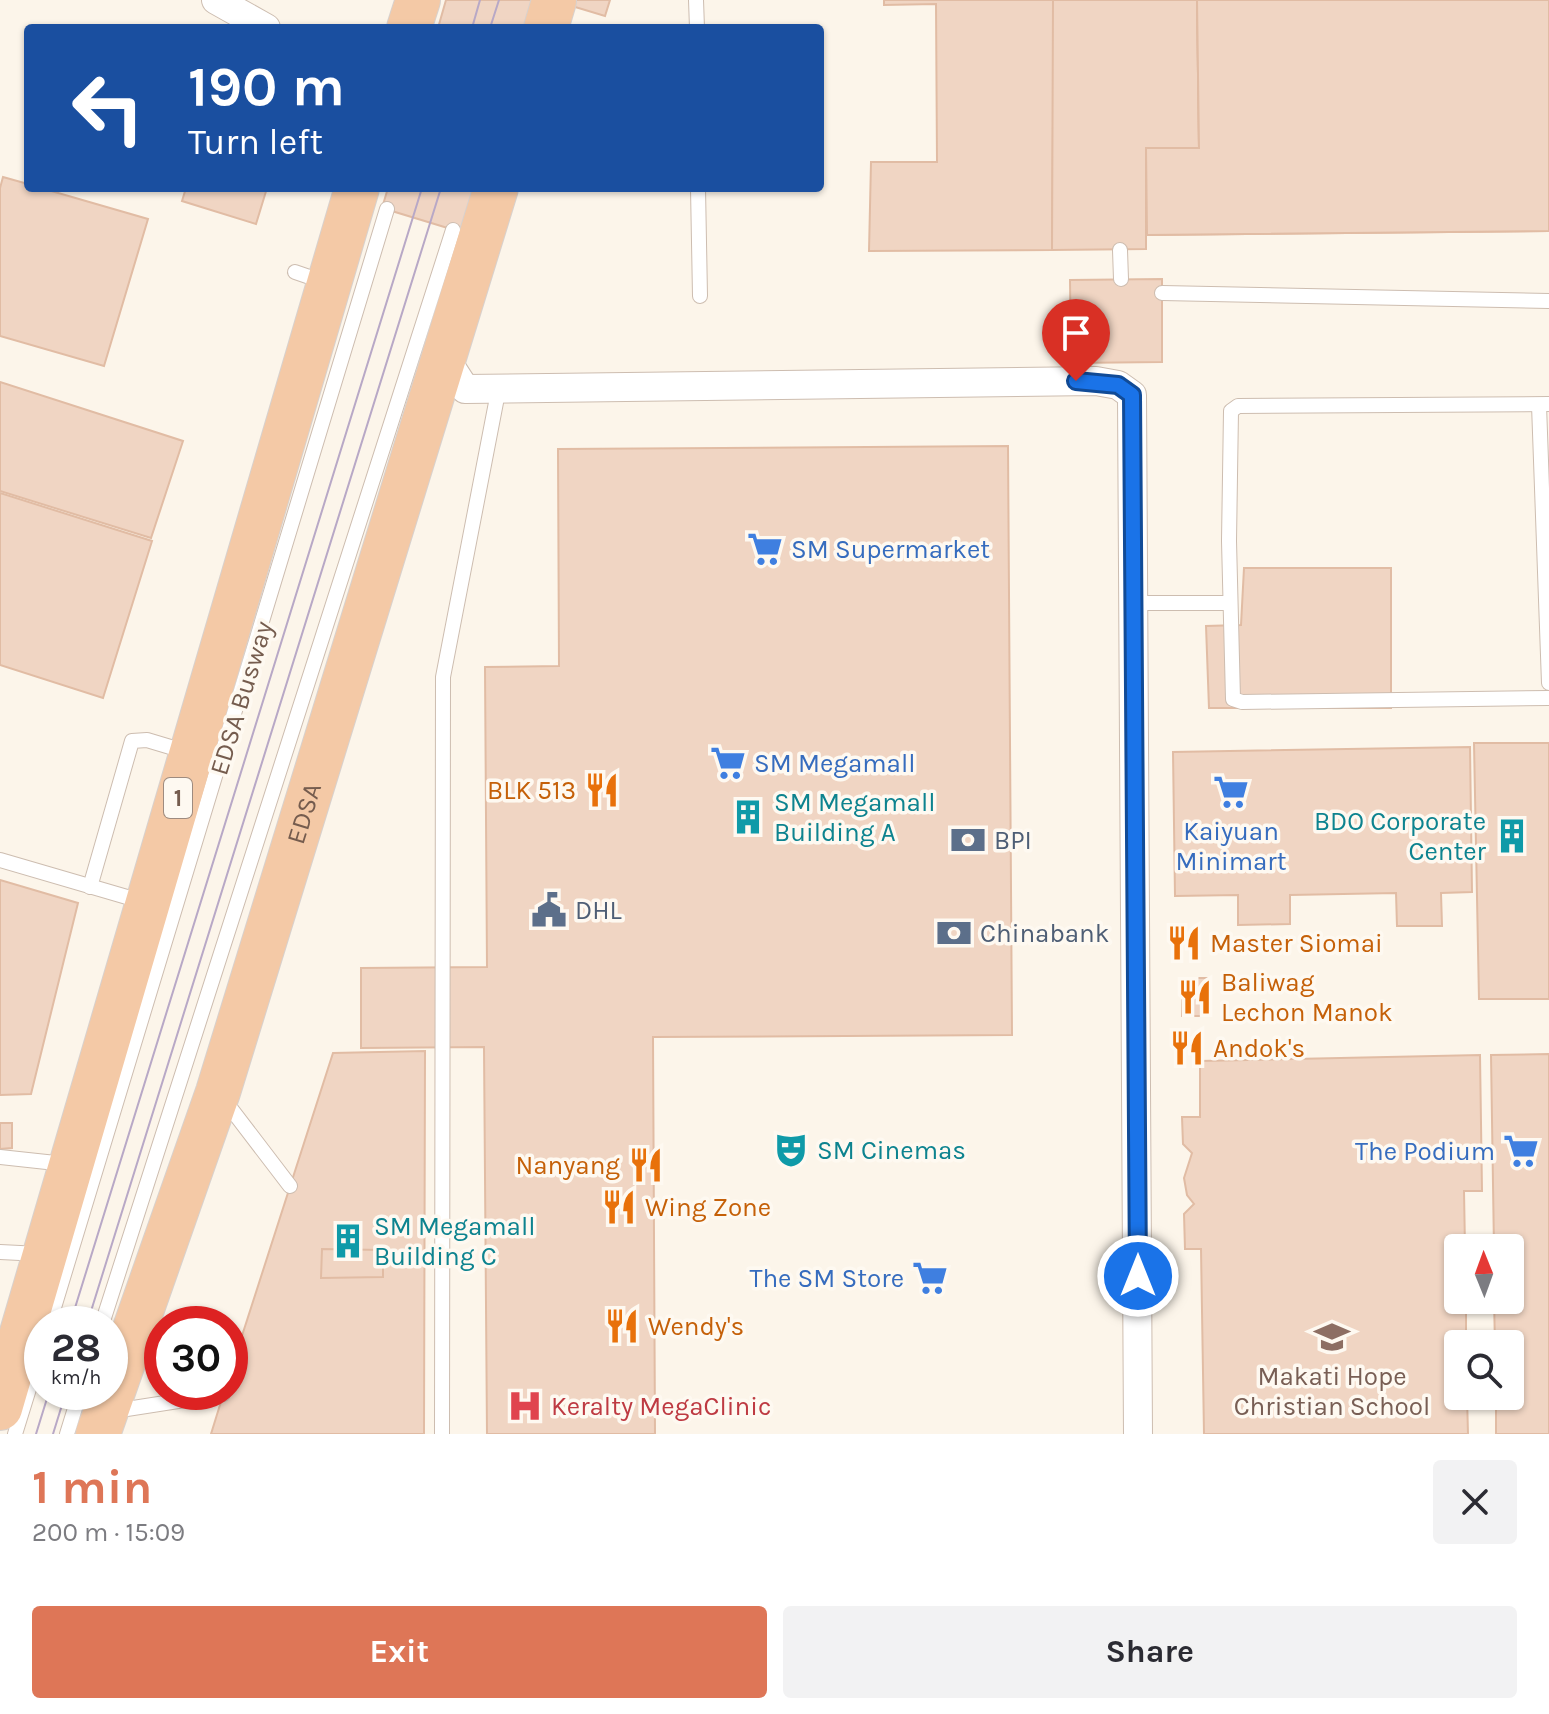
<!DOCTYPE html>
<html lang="en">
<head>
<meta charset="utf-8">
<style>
	body { margin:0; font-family:Karla,sans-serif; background:#f2f2f3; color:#2b2b33; height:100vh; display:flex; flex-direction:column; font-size:30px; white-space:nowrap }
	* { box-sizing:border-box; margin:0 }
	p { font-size:26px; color:#7c7c81 }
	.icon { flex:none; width:44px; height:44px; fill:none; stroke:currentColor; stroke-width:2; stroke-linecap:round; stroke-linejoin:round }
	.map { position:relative; height:1434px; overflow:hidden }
	.side { display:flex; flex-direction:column; background:#fff; flex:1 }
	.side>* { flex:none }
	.banner { position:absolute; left:24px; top:24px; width:800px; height:168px; border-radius:8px; box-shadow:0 2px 6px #0004; background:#1a4fa0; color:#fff; overflow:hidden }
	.needle { width:52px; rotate:359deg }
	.fabs { position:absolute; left:1444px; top:1234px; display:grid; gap:16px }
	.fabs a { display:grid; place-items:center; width:80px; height:80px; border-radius:8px; background:#fff; box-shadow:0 2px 6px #0004; font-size:40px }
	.speed { position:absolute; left:24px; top:1306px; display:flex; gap:16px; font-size:40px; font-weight:700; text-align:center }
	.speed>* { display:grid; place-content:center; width:104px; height:104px; border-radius:50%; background:#fff; box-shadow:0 2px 6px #0004; line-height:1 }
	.speed small { font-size:20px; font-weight:400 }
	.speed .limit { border:12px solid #d22; background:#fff; color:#111 }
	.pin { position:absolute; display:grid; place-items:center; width:68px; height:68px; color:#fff; margin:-82px -34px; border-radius:50% 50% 50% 0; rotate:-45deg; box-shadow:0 0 8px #0007 }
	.pin .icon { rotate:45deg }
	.me { position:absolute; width:88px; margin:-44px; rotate:0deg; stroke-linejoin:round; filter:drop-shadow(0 0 6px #0008) }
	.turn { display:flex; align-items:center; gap:28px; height:168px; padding:0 32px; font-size:36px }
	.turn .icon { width:104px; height:104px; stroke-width:2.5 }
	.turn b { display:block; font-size:56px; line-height:68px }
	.round { display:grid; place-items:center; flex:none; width:84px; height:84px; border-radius:8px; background:#f2f2f3 }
	.head { display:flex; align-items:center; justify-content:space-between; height:136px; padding:0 32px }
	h1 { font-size:48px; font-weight:700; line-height:60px; color:#de7657 }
	.primary-button { display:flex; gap:16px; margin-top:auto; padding:16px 32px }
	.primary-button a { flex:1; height:92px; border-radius:8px; background:#de7657; color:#fff; font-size:32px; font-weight:700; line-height:92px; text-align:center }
	.primary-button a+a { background:#f2f2f3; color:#2b2b33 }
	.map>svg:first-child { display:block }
</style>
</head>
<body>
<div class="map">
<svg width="1549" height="1434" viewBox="0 0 1549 1434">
	<rect width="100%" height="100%" fill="#fcf5ea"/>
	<g fill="#f0d5c3" stroke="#e1bca4" stroke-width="2">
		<path d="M446,0H536L527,28H438Z"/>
		<path d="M552,0H610L605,16Z"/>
		<path d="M884,0H1054L1052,250L869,251L871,162H937L936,4L884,5Z"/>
		<path d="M1053,0H1197L1199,148H1146V249L1052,250Z"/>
		<path d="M1197,0H1549V231L1147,235L1146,148H1199Z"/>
		<path d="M1197,0H1549V231L1147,235L1146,148H1199Z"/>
		<path d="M3,177L28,184V188H41L148,219L104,366L0,336V188Z"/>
		<path d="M186,188H267L256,224L182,201Z"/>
		<path d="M388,188H478L464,233L382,208Z"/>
		<path d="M1162,279V362L1071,363L1070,280Z"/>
		<path d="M0,382L183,441L151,538L0,491Z"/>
		<path d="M1008,446L1012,1035L653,1037L655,1434H487L484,1047L361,1048V968L487,967L485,667L559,666L558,449Z"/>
		<path d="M0,493L152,541L103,698L0,665Z"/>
		<path d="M1244,568H1391V708H1209L1206,626L1241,625Z"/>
		<path d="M1474,743H1549V999H1479Z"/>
		<path d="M1470,747L1472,892L1441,893L1442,926H1397L1396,893L1290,895V924L1238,925V895L1175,896L1173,752Z"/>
		<path d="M0,880L78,903L31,1094L0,1095Z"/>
		<path d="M1183,978H1209L1208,1016H1182Z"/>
		<path d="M425,1051L424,1434H211L224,1392H230V1373L333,1053Z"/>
		<path d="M1549,1054V1434H1496V1396H1510V1344H1495L1494,1300H1510V1248H1494L1491,1055Z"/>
		<path d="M1480,1055L1482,1191H1464L1465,1248H1458V1300H1466V1344H1458V1396H1467L1468,1434H1204L1201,1249H1185L1184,1214L1194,1204L1187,1195L1184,1178L1192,1153L1183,1144L1182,1117H1200V1061Z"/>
		<path d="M0,1123H12V1148L0,1149Z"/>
		<path d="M322,1249L383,1250V1277L321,1278Z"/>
	</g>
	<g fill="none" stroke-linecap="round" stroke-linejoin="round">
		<g stroke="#cdbdb0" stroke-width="16">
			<g id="service">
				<path d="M696,0L697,28"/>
				<path d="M698,188L700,296"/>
				<path d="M1120,250L1121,279"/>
				<path d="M295,272L324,282"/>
				<path d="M1162,293L1549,301"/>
				<path d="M1549,404L1238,406L1231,411L1229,541L1233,699L1242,702L1549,698"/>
				<path d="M1539,405L1549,683"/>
				<path d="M1133,603H1230"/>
				<path d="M0,860L144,902"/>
				<path d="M90,887L132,741L147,740L187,752"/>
				<path d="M222,1097L290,1186"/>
				<path d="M0,1157L65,1164"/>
				<path d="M0,1252L40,1254"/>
				<path d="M49,1324L387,209"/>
				<path d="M102,1324L453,230"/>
				<path d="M114,1411L223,1394"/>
				<path d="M15,1434L42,1347"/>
				<path d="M67,1434L80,1392"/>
				<path d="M442,1434L443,677L499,387"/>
			</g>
		</g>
		<g stroke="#cdbdb0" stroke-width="30">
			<g id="minor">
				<path d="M216,0L266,28"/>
				<path d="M443,355L465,389L1096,381L1118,385L1132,395L1138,1434"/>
			</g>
		</g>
		<g stroke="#d8d1cd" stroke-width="46">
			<g id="trunk">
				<path d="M409,28L418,0"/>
				<path d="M546,28L554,1"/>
				<path d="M0,1408L357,188"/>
				<path id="s1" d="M98,1434L218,1092L496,188"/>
			</g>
		</g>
		<use href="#service" stroke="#fff" stroke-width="14"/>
		<use href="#minor" stroke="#fff" stroke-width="28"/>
		<use href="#trunk" stroke="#f4c9a6" stroke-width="44"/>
		<g stroke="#b8a8c6" stroke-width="2">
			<path d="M472,28L480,0"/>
			<path d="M490,28L499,0"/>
			<path d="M70,1324L422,188"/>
			<path d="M87,1324L441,188"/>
			<path d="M36,1434L49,1392"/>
			<path d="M53,1434L66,1392"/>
		</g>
	</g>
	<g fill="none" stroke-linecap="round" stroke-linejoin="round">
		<g stroke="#114b97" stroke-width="20">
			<path id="route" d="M1076,381L1118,385L1132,395L1138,1276"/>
		</g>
		<use href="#route" stroke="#1a73e8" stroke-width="14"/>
	</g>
	<defs>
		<g id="supermarket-bare" transform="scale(2.76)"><path d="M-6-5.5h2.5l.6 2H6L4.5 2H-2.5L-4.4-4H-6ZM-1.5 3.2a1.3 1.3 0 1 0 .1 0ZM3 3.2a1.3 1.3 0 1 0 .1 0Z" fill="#3f7fe0" stroke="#fef9f1" stroke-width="2.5" paint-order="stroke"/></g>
		<g id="restaurant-bare" transform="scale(2.76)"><path d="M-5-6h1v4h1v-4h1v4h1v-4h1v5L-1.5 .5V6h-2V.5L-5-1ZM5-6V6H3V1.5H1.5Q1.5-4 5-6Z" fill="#e8710a" stroke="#fef9f1" stroke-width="2.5" paint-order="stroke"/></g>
		<g id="building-bare" transform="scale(2.76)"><path d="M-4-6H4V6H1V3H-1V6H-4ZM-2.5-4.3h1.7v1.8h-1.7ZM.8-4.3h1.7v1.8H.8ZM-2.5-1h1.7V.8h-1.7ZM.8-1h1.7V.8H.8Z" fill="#0f9aa8" stroke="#fef9f1" stroke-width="2.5" paint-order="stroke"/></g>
		<g id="bank-bare" transform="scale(2.76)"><path d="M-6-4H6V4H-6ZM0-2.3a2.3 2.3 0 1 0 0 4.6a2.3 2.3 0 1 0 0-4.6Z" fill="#5c6f8a" stroke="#fef9f1" stroke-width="2.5" paint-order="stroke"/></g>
		<g id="civic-bare" transform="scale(2.76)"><path d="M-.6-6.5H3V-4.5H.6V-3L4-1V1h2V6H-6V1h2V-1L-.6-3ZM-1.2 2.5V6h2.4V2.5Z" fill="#5c6f8a" stroke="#fef9f1" stroke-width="2.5" paint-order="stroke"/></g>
		<g id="theatre-bare" transform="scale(2.76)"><path d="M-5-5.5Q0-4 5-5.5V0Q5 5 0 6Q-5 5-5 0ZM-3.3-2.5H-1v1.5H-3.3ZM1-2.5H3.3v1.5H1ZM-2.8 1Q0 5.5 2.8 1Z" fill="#0f9aa8" stroke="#fef9f1" stroke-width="2.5" paint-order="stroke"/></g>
		<g id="school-bare" transform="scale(2.76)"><path d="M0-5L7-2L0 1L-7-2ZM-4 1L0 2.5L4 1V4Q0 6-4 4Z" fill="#8d6e63" stroke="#fef9f1" stroke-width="2.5" paint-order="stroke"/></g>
		<g id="hospital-bare" transform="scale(2.76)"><path d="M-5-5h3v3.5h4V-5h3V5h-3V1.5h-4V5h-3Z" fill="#e0444e" stroke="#fef9f1" stroke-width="2.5" paint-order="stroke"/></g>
	</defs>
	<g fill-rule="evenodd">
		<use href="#supermarket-bare" x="765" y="549"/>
		<use href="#supermarket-bare" x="728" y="763"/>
		<use href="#restaurant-bare" x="602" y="790"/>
		<use href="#supermarket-bare" x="1231" y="792"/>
		<use href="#building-bare" x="748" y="817"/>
		<use href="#building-bare" x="1512" y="836"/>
		<use href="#bank-bare" x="968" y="840"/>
		<use href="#civic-bare" x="549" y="910"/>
		<use href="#bank-bare" x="954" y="933"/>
		<use href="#restaurant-bare" x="1184" y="943"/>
		<use href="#restaurant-bare" x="1195" y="997"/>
		<use href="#restaurant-bare" x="1187" y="1048"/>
		<use href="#theatre-bare" x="791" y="1150"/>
		<use href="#supermarket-bare" x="1521" y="1151"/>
		<use href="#restaurant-bare" x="646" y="1165"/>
		<use href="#restaurant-bare" x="619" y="1207"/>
		<use href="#building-bare" x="348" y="1241"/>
		<use href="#supermarket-bare" x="930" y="1278"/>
		<use href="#restaurant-bare" x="622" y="1326"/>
		<use href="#school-bare" x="1332" y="1337"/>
		<use href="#hospital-bare" x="525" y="1406"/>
	</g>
	<g text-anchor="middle" stroke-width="7" stroke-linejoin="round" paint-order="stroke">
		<rect fill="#fef9f1" stroke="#9e8b7f" stroke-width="2" x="164" y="778" width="28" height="40" rx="6"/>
		<g font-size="24" font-weight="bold" fill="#755c4e">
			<text x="178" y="806">1</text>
		</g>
		<g font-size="26" fill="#366cbe" stroke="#fef9f1" text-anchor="start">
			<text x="791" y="558">SM Supermarket</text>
			<text x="754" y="772">SM Megamall</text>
			<text x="1231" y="840" text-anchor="middle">Kaiyuan<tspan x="1231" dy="30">Minimart</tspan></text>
			<text x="1495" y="1160" text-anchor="end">The Podium</text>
			<text x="904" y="1287" text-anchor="end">The SM Store</text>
		</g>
		<g font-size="26" fill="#755c4e" stroke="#fef9f1">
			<text transform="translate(241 698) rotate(-73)" y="9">EDSA Busway</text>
			<text dy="9" stroke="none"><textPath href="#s1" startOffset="654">EDSA</textPath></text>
		</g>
		<g font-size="26" fill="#c56008" stroke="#fef9f1" text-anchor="start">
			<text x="576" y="799" text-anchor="end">BLK 513</text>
			<text x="1210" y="952">Master Siomai</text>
			<text x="1221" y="991">Baliwag<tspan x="1221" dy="30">Lechon Manok</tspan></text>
			<text x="1213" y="1057">Andok's</text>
			<text x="620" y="1174" text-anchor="end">Nanyang</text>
			<text x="645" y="1216">Wing Zone</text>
			<text x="648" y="1335">Wendy's</text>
		</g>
		<g font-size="26" fill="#0d838f" stroke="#fef9f1" text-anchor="start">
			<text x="774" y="811">SM Megamall<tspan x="774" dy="30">Building A</tspan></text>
			<text x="1486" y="830" text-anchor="end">BDO Corporate<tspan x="1486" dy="30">Center</tspan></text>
			<text x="817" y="1159">SM Cinemas</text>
			<text x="374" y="1235">SM Megamall<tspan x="374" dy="30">Building C</tspan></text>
		</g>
		<g font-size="26" fill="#4e5e75" stroke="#fef9f1" text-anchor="start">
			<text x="994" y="849">BPI</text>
			<text x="575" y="919">DHL</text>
			<text x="980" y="942">Chinabank</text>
		</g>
		<g font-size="26" fill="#785e54" stroke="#fef9f1">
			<text x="1332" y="1385">Makati Hope<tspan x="1332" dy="30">Christian School</tspan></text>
		</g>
		<g font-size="26" fill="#be3a42" stroke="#fef9f1" text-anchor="start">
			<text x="551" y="1415">Keralty MegaClinic</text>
		</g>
	</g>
</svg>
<div class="fabs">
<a><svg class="needle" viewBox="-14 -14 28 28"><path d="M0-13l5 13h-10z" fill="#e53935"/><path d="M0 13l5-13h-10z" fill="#7c7c81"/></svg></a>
<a><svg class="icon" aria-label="search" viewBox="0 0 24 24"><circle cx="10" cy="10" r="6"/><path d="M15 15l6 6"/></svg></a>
</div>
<div class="speed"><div>28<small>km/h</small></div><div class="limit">30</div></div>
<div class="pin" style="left:1076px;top:381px;background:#d93025"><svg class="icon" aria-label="arrive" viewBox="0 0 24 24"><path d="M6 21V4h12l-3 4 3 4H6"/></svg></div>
<svg class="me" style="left:1138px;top:1276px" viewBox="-20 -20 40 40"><circle r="17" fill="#1a73e8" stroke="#fff" stroke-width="3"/><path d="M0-11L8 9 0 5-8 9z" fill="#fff"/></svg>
<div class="banner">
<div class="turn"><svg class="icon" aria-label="left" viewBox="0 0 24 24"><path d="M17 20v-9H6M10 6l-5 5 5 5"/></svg><div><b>190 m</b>Turn left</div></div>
</div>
</div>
<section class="side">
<div class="head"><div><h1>1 min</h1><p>200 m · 15:09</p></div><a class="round"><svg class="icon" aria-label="close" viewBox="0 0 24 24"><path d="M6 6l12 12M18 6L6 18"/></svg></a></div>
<div class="primary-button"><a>Exit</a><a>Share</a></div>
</section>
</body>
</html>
